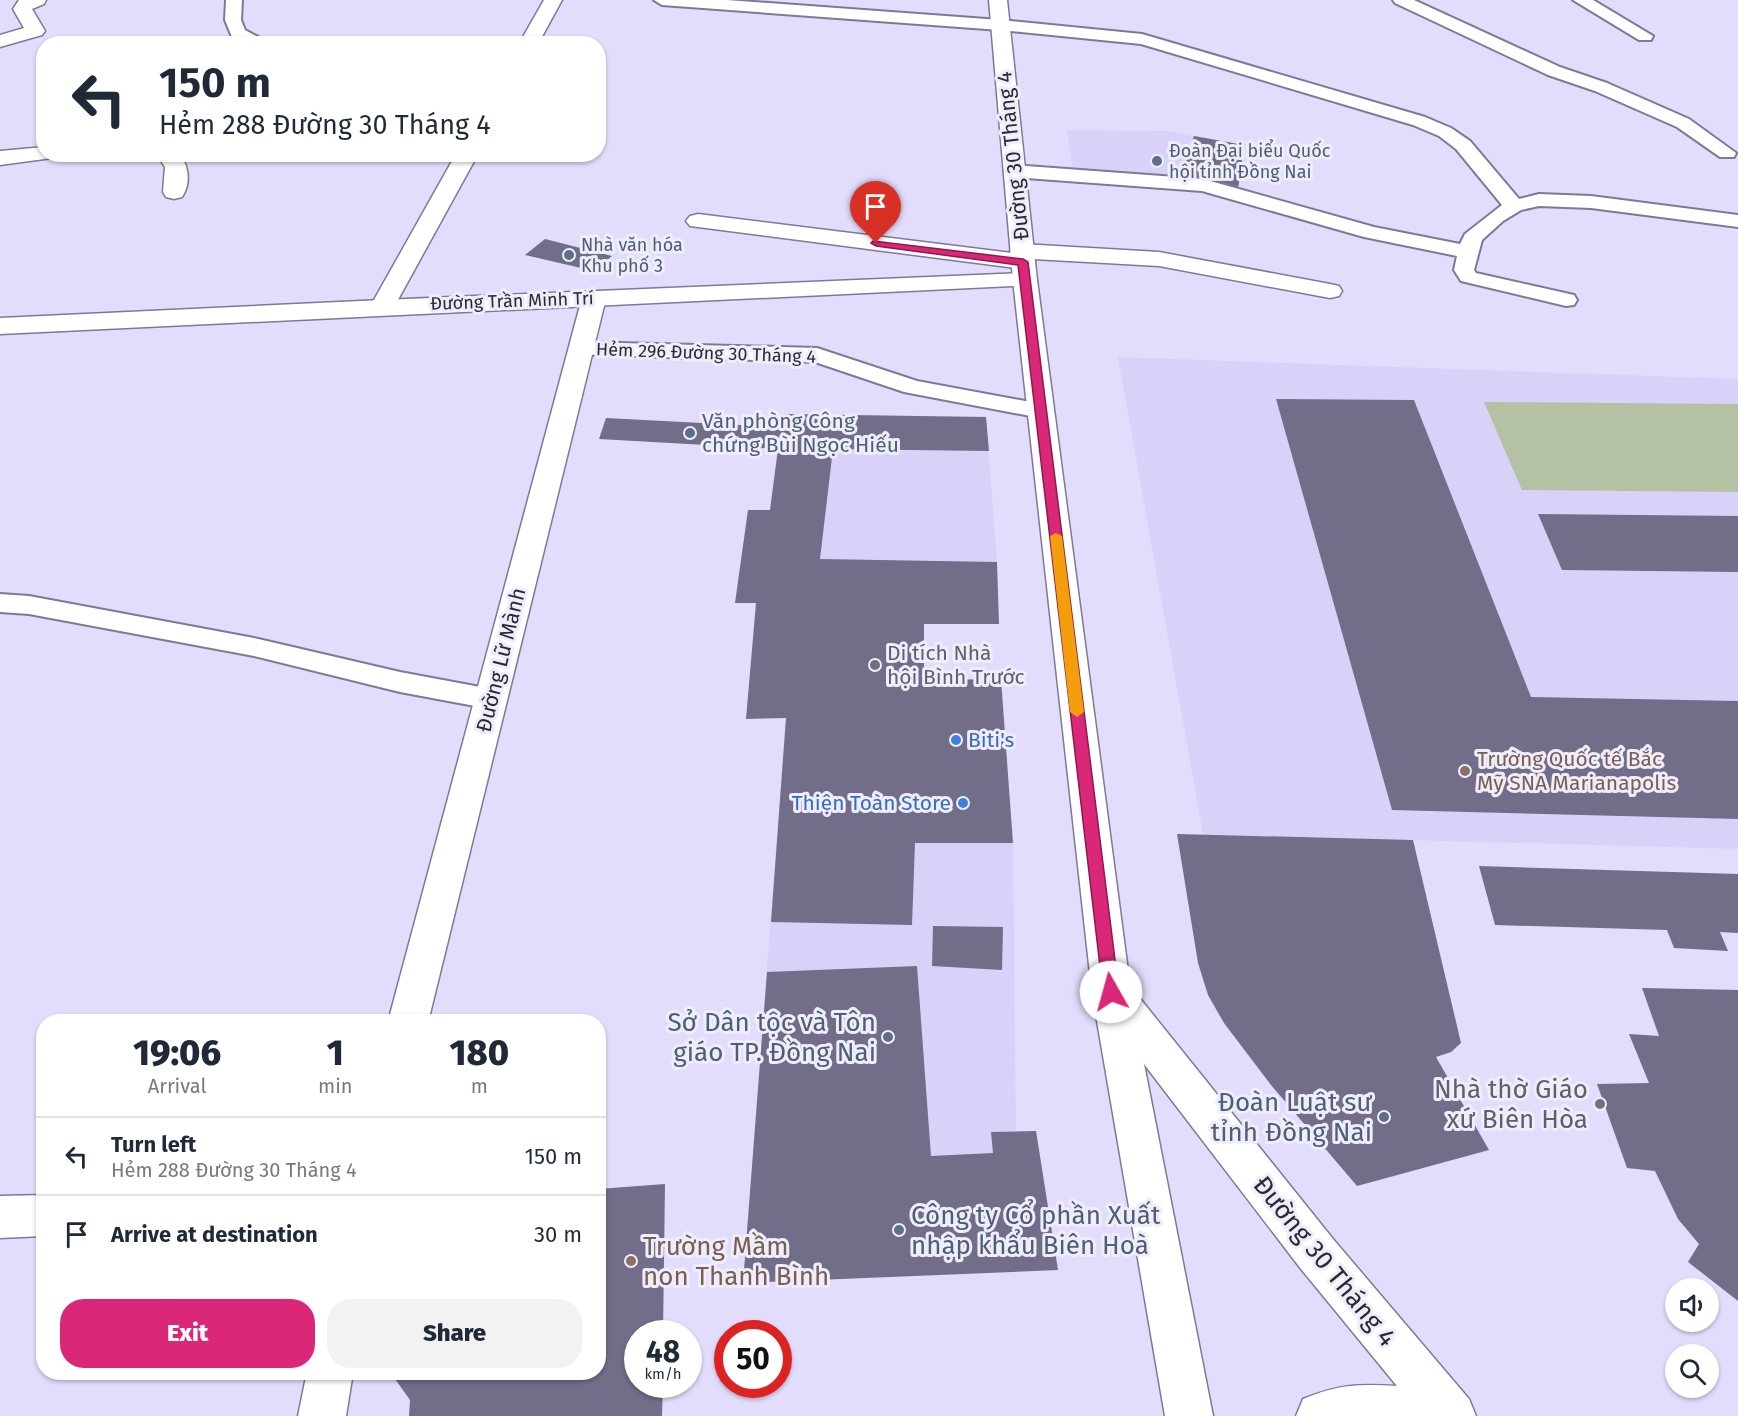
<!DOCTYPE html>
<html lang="en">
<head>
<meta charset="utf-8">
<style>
	body { margin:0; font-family:"Fira Sans",sans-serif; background:#f2f2f3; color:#1f2937; height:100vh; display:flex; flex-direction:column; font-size:22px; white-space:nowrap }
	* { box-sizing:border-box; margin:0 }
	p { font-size:20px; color:#747a83 }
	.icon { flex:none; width:33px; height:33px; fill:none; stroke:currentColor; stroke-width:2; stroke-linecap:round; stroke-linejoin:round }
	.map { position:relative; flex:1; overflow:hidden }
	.side { position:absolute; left:36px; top:1014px; width:570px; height:366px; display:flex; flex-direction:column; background:#fff; border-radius:24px; box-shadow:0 2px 4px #0004 }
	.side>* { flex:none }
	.top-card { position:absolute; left:36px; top:36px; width:570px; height:126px; border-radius:24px; box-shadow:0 2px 4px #0004; background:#fff; color:#1f2937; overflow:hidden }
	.controls { position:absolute; left:1665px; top:1278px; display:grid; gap:12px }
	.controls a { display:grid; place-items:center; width:54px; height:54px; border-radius:50%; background:#fff; box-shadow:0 2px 4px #0004; font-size:30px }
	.speed { position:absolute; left:624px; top:1320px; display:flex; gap:12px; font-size:30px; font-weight:700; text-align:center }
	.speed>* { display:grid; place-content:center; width:78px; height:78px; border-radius:50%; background:#fff; box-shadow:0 2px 4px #0004; line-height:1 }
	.speed small { font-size:15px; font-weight:400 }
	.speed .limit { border:9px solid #d22; background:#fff; color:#111 }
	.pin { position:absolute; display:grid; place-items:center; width:51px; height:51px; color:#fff; margin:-62px -26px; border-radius:50% 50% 50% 0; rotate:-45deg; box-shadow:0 0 6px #0007 }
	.pin .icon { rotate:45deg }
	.me { position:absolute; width:66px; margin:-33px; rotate:353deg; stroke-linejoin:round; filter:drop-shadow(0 0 4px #0008) }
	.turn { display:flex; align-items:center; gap:21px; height:126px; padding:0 24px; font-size:27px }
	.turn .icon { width:78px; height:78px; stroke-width:2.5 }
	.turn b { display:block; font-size:42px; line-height:51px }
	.eta { display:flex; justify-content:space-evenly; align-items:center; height:102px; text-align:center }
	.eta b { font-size:36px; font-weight:800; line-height:42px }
	.button { display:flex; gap:12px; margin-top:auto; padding:12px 24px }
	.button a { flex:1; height:69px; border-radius:24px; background:#db2777; color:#fff; font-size:24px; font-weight:800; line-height:69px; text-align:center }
	.button a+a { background:#f2f2f3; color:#1f2937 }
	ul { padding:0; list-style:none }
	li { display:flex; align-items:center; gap:18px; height:78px; padding:0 24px; border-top:2px solid #e0e1e3 }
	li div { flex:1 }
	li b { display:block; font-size:22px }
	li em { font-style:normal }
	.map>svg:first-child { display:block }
</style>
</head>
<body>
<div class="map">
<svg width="1738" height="1416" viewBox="0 0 1738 1416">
	<rect width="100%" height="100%" fill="#e2ddfd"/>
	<g fill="#d8d2f9">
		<path d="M1067,130L1166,131L1244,145L1238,190L1073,172Z"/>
		<path d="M1118,357L1738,379V849L1413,840L1461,1043L1451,1052L1436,1057L1271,1085L1224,1023L1208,995L1203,834Z"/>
		<path d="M782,414L986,417L997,562V607L735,603L748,510H770Z"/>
		<path d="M786,718L915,843H1013L1016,1131H1036L1044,1181L750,1190Z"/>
	</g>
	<path fill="#b4c1a3" d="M1484,402L1738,404V492L1522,490Z"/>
	<g fill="#726d89">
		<path d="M1194,136L1244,145L1238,190L1180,180Z"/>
		<path d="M545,239L612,256L594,271L525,255Z"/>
		<path d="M1276,399L1414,400L1531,697L1738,701V819L1392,810Z"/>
		<path d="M782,414L986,417L989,451L833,449L820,559L997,562L999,624H924V680L1001,679L1013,843H915L912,925L771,922L786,718L746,719L756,603H735L748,510H770L778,449L599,439L606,418L780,427Z"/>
		<path d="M1538,514L1738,516V572L1562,570Z"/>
		<path d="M1177,834L1413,840L1461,1043L1451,1052L1436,1057L1489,1150L1357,1186L1271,1085L1224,1023L1208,995L1198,963Z"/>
		<path d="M1479,866L1738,874V933L1720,932L1728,951L1674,948L1667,930L1495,925Z"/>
		<path d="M933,926L1003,927L1002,970L932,966Z"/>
		<path d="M917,966L931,1156L993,1153L991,1132L1036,1131L1058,1270L743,1283L767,972Z"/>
		<path d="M1642,988L1738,990V1301L1688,1262L1699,1244L1678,1219L1655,1171L1627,1168L1597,1084L1649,1083L1629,1034L1659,1036Z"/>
		<path d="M665,1184L663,1334H638V1384H663L662,1416H409L410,1400L390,1372H598V1189Z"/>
	</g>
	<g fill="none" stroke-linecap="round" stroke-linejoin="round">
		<g stroke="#7d7996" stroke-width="4">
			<g id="service">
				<path d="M226,0H242L241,20L245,30L271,44H248L232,37L225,20Z"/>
				<path d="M654,0H727L1000,20L1142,34L1425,117L1451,128L1470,141L1519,199L1539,194L1591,196L1738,215V227L1591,208L1539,206L1521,210L1503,221L1482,240L1474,270L1476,273L1574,295L1577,300L1574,305L1566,306L1461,281L1454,270L1457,256L1364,237L1202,191L1014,177L1007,175L1004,171L1007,167L1014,165L1203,179L1374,227L1460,244L1465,234L1502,205L1456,149L1439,136L1413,125L1141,44L1000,30L662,5Z"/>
				<path d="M1393,0H1414L1560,67L1607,83L1689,119L1736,153L1734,157H1720L1677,127L1595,91L1548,75L1395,3Z"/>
				<path d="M1573,0H1593L1653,36L1651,40H1639Z"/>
				<path d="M580,342L817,348L917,381L1041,404L1049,406L1053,411L1049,416L1041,418L904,392L815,362L572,354L569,349L572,344Z"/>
				<path d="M0,594L29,596L254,638L400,672L491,689L501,692L505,699L501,706L491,709L400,692L254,656L29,614L0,612Z"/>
			</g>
		</g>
		<g stroke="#7d7996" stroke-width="3">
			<g id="minor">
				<path d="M19,0H46L44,4L32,9L45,31L42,35L0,47V35L24,28L13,9Z"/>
				<path d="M544,0H562L538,44H519Z"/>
				<path d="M44,147V154H54L52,158L0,165V151Z"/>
				<path d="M156,154H180C189,167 191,184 182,197L174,199L166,197L163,192L165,167Z"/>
				<path d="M456,154H478L394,307L391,312L382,314L373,312L370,307Z"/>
				<path d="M698,214L1012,253L1010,251L1014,246L1022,244L1159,252L1330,284L1339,286L1342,291L1339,296L1330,298L1159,266L1033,259L1035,262L1031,267L1023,269L690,226L686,221L690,216Z"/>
				<path d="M594,291L603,293L606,298L428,1022H388L582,298L585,293Z"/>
				<path d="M44,1195V1236L0,1238V1196Z"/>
				<path d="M307,1372H353L346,1416H298Z"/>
			</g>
		</g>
		<g stroke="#7d7996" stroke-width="3">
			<path id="tertiary" d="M1025,273L1034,275L1037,280L1034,285L0,334V318L382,300Z"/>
		</g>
		<g stroke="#7d7996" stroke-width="3">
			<path id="secondary" d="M989,0H1007L1037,280L1130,986L1333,1239L1469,1399L1476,1416H1296L1303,1399C1340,1384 1358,1384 1397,1386L1301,1269L1144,1064L1213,1416H1165L1092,992L1013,280Z"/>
		</g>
		<use href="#service" fill="#fff" fill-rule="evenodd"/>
		<use href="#minor" fill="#fff" fill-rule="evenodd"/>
		<use href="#tertiary" fill="#fff" fill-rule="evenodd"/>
		<use href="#secondary" fill="#fff" fill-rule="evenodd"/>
	</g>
	<path fill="#db2777" stroke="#8e194d" stroke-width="1.5" d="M873,241L1023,259L1028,262L1119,992L1117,996L1111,998L1106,996L1103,992L1018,265L876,246L871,243Z"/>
	<path fill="#f59e0b" d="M1056,533L1062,536L1084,712L1077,717L1070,712L1050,536Z"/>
	<g fill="#5c6f8a" stroke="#efedfa" stroke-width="2">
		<circle cx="1157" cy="161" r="6"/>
		<circle cx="569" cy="255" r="6"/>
		<circle cx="690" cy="433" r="6"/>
		<circle cx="888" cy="1037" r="6"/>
		<circle cx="1384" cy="1117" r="6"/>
		<circle cx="899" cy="1230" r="6"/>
	</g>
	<g fill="#6b7280" stroke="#efedfa" stroke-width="2">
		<circle cx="875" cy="665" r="6"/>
		<circle cx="1600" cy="1104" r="6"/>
	</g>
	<g fill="#3f7fe0" stroke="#efedfa" stroke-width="2">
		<circle cx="956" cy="740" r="6"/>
		<circle cx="963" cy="803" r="6"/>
	</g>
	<g fill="#8d6e63" stroke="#efedfa" stroke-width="2">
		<circle cx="1465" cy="771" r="6"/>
		<circle cx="631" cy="1261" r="6"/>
	</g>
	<g text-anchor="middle" stroke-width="6" stroke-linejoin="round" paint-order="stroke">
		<g font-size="18" fill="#4e5e75" stroke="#efedfa" text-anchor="start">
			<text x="1169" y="157">Đoàn Đại biểu Quốc<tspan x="1169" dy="21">hội tỉnh Đồng Nai</tspan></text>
			<text x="581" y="251">Nhà văn hóa<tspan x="581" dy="21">Khu phố 3</tspan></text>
		</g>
		<g font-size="18" fill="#2b2935" stroke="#efedfa">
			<text transform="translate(512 301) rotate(-2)" y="6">Đường Trần Minh Trí</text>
			<text transform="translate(706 353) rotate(2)" y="6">Hẻm 296 Đường 30 Tháng 4</text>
		</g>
		<g font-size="21" fill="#2b2935" stroke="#efedfa">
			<text transform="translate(1013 156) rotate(-96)" y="7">Đường 30 Tháng 4</text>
			<text transform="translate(501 660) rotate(-76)" y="7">Đường Lữ Mành</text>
		</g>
		<g font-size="21" fill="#4e5e75" stroke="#efedfa" text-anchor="start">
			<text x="702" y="428">Văn phòng Công<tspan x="702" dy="24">chứng Bùi Ngọc Hiếu</tspan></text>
		</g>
		<g font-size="21" fill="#5b616d" stroke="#efedfa" text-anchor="start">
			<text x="887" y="660">Di tích Nhà<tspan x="887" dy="24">hội Bình Trước</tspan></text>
		</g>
		<g font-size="21" fill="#366cbe" stroke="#efedfa" text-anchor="start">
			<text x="968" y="747">Biti's</text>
			<text x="951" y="810" text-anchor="end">Thiện Toàn Store</text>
		</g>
		<g font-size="21" fill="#785e54" stroke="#efedfa" text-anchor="start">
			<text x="1477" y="766">Trường Quốc tế Bắc<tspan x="1477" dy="24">Mỹ SNA Marianapolis</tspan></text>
		</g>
		<g font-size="26" fill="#4e5e75" stroke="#efedfa" text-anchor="end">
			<text x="876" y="1031">Sở Dân tộc và Tôn<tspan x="876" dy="30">giáo TP. Đồng Nai</tspan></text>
			<text x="1372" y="1111">Đoàn Luật sư<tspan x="1372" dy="30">tỉnh Đồng Nai</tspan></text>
			<text x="911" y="1224" text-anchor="start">Công ty Cổ phần Xuất<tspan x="911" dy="30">nhập khẩu Biên Hoà</tspan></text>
		</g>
		<g font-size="26" fill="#5b616d" stroke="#efedfa" text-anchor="end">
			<text x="1588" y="1098">Nhà thờ Giáo<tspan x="1588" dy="30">xứ Biên Hòa</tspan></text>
		</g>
		<g font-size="26" fill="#785e54" stroke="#efedfa" text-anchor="start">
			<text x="643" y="1255">Trường Mầm<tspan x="643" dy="30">non Thanh Bình</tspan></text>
		</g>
		<g font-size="26" fill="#2b2935" stroke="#efedfa">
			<text transform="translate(1325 1261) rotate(51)" y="9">Đường 30 Tháng 4</text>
		</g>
	</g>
</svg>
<div class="controls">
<a><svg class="icon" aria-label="sound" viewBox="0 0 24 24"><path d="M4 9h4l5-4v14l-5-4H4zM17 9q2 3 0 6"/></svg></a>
<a><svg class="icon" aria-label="search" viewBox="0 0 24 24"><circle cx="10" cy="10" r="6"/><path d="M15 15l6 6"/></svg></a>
</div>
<div class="speed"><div>48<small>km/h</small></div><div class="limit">50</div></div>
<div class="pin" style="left:876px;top:243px;background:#d93025"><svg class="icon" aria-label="arrive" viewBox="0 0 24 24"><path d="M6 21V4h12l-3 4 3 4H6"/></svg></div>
<svg class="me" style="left:1111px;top:992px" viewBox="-20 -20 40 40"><circle r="19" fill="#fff"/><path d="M0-13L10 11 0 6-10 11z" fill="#db2777"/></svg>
<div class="top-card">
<div class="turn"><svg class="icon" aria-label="left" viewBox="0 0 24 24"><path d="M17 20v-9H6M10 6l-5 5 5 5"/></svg><div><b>150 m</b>Hẻm 288 Đường 30 Tháng 4</div></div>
</div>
<section class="side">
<div class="eta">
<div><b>19:06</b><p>Arrival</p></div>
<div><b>1</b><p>min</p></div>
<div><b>180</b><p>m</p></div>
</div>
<ul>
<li><svg class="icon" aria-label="left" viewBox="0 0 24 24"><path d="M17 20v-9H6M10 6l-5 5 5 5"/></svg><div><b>Turn left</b><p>Hẻm 288 Đường 30 Tháng 4</p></div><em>150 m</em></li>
<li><svg class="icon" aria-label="arrive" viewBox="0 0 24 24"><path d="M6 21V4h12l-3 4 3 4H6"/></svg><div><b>Arrive at destination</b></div><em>30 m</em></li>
</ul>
<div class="button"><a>Exit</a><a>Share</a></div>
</section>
</div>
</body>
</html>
